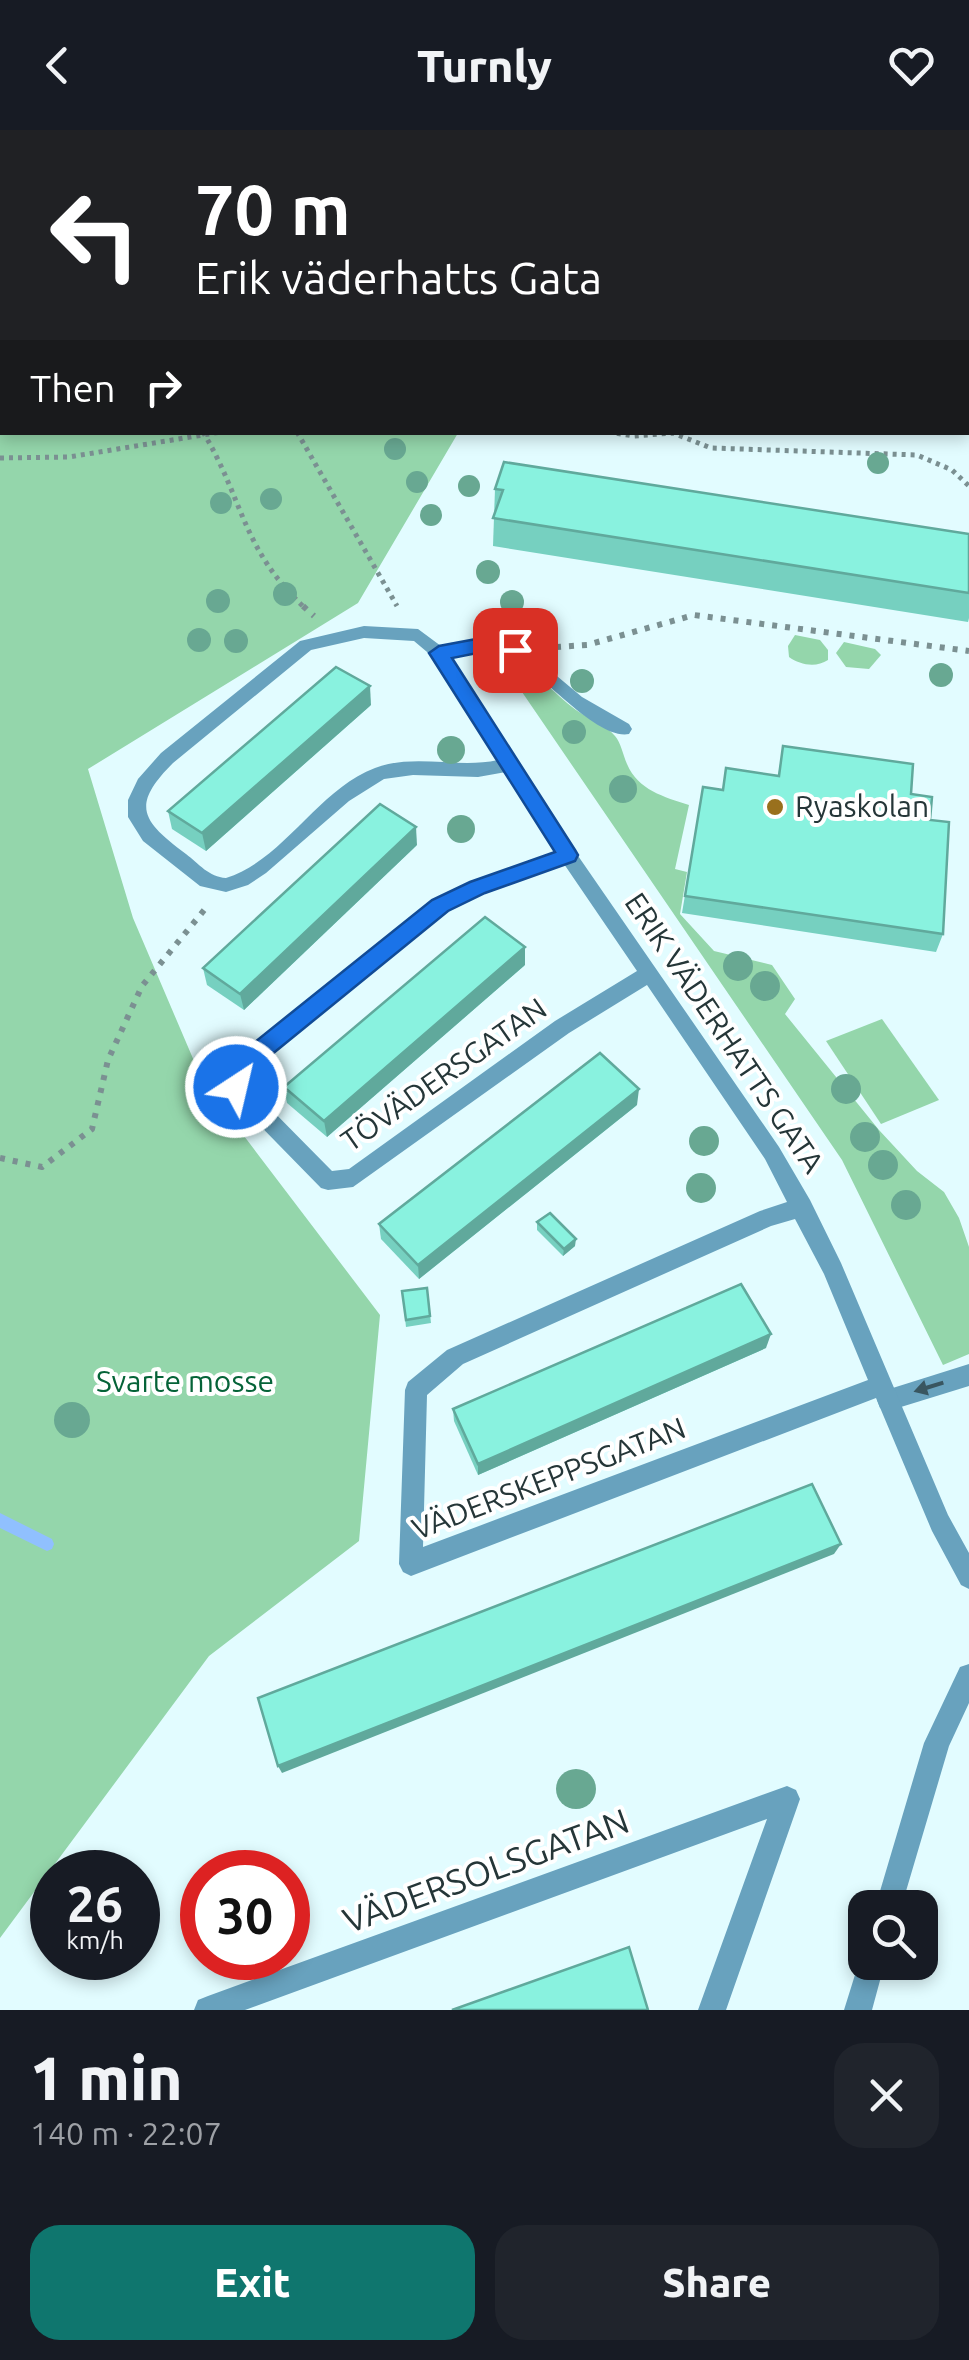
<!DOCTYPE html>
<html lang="en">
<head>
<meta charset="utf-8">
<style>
	body { margin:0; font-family:Ubuntu,sans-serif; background:#20242c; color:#f1f3f6; height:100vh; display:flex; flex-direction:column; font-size:38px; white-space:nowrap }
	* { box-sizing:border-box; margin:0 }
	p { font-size:32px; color:#9ea1a6 }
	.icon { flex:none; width:55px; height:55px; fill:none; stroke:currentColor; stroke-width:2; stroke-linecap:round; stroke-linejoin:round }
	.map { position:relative; height:1880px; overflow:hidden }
	.sheet { display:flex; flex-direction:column; background:#171b24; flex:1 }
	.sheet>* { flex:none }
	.guide { position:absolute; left:0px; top:0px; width:970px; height:305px; box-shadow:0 5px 15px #0003; background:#202124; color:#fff; overflow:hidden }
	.buttons { position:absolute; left:848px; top:1760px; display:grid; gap:20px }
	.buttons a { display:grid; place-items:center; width:90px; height:90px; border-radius:20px; background:#171b24; box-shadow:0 5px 15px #0003; font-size:50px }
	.speed { position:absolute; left:30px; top:1720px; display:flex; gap:20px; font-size:50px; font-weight:700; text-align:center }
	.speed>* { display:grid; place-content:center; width:130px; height:130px; border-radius:50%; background:#171b24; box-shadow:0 5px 15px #0003; line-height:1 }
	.speed small { font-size:25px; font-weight:400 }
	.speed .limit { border:15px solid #d22; background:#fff; color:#111 }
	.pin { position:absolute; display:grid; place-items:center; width:85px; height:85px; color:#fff; margin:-42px; border-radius:20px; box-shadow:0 5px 15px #0006 }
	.me { position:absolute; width:110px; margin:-55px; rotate:35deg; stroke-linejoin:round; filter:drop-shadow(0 0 8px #0008) }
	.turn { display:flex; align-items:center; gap:35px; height:210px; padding:0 30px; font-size:45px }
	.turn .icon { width:130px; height:130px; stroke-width:2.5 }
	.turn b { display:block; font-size:70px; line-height:85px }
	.then { display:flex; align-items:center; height:95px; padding:0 30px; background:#0003; gap:20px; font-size:38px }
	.round { display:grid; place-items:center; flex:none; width:105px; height:105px; border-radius:30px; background:#20242c }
	.head { display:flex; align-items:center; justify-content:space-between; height:170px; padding:0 30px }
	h1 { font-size:60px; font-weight:800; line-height:75px }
	.button { display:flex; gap:20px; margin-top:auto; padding:20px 30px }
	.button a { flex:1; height:115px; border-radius:30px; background:#0f766e; color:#fff; font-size:40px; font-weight:800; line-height:115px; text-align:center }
	.button a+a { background:#20242c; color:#f1f3f6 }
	header { display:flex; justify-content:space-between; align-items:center; height:130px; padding:0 30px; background:#171b24; font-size:45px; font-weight:800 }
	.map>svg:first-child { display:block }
</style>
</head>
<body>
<header><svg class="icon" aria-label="back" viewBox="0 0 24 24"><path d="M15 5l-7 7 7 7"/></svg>Turnly<svg class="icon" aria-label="heart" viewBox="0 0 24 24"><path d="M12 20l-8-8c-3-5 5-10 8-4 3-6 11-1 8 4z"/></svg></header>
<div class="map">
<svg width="969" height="1880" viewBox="0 0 969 1880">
	<rect width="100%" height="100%" fill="#e2fcff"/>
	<g fill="#94d6ab">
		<path d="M0,0L340,2H2V302L458,303L358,473L88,639L133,788L203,952L380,1185L359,1411L209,1526L0,1808Z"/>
		<path d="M562,0H969V30L968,2H560Z"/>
		<path d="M795,505L820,510L828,520V530C816,538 800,535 789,527L788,516Z"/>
		<path d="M844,512L875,519L881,525L869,539L846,537L836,523Z"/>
		<path d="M494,524C528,530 550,561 576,580C589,589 605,594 615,606C621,613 623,625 627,634C638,660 664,667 689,675L675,739L687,742L680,784L714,821L772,835L795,869L785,884L879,1000L917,1041L944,1062L959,1088L969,1117V1224L943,1235L842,1030L498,527L475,534Z"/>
		<path d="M882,889L939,970L881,994L826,911Z"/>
	</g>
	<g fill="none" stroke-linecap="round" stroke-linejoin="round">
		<path fill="#90c0fe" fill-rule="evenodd" d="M0,1383L52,1409L54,1414L52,1419L47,1421L0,1398Z"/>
		<g stroke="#7b9092" stroke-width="5" stroke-dasharray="4 5" stroke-linecap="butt">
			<path d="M203,302C244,370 241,419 306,479"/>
			<path d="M297,302L397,476"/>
			<path d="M608,302L634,306L673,303L711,318L917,325L952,340L969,356"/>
			<path d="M0,328L69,327L221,302"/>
		</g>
		<g stroke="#7b9092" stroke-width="6" stroke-dasharray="5 8" stroke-linecap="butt">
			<path d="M303,476L314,486"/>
			<path d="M556,517L587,515L694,485L969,521"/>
			<path d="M0,1028L42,1037L92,999L108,930L142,856L205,779"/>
		</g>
		<g fill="#68a2be" fill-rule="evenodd">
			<rect x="968" y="91" width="1" height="8"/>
			<path d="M492,507L521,516L582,567L629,594L632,599L629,604C591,611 527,522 493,519C476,518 455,526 439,529L431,523L439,517Z"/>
			<path d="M969,1234V1256L888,1281L880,1278L877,1270L880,1262Z"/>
		</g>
		<g fill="#68a2be" fill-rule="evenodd">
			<path d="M407,0H422L423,2H408Z"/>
			<rect x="968" y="37" width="1" height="8"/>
			<path d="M364,496L418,499L445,519L574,720L779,1017L810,1070L841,1133L948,1385L969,1423V1459L961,1455L932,1401L876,1268L411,1446L403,1442L399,1434L405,1260L408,1252L447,1220L760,1081L787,1072L765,1029L647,855L569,903L353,1057L328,1060L321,1058L228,963L225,957L231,933L433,771L470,753L556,722L506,642L478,647L413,645L384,649L349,671L266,743L248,755L226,762L200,756L143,711L128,687V670L138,649L161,623L300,511ZM364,508L414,511L433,527L498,630C458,639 415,623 375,638C317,660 285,729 226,748C209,747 199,734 186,724C142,691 130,676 173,633L311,520ZM564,734L637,841L555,891L349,1039L332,1041L246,954L247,943L447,781L484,763ZM795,1089L824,1144L868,1250L423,1417L427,1265L463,1234L771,1096Z"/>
			<path d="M969,1534V1573L949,1616L901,1778H875L924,1613L960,1537Z"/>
			<path d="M787,1656L796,1660L800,1669L726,1880H698L767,1689L245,1880H194L198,1870L208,1866Z"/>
			<path d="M865,1821V1832H885L872,1880H844L859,1832Z"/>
		</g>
	</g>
	<g fill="#68a892">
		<circle cx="395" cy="319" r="11"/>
		<circle cx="878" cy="333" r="11"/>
		<circle cx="417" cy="352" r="11"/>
		<circle cx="469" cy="356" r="11"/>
		<circle cx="271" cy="369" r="11"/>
		<circle cx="221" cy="373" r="11"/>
		<circle cx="431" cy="385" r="11"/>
		<circle cx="488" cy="442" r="12"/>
		<circle cx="285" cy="464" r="12"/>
		<circle cx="218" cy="471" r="12"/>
		<circle cx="512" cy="472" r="12"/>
		<circle cx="541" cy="503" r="12"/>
		<circle cx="199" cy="510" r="12"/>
		<circle cx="236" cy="511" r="12"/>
		<circle cx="941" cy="545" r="12"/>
		<circle cx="582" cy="551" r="12"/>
		<circle cx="574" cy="602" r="12"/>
		<circle cx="451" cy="620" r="14"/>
		<circle cx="623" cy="659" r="14"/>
		<circle cx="461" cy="699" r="14"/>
		<circle cx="738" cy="836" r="15"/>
		<circle cx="765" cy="856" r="15"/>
		<circle cx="846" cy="959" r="15"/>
		<circle cx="865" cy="1007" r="15"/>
		<circle cx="704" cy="1011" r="15"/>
		<circle cx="883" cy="1035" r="15"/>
		<circle cx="701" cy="1058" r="15"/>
		<circle cx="906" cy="1075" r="15"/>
		<circle cx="72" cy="1290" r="18"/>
		<circle cx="576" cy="1659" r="20"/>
	</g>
	<g fill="#76d0c0">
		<path d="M495,359L969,404V488L968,492L493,416Z"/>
		<path d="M371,575L206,721L172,699L168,681Z"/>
		<path d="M783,616L911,664L930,690L943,804L936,822L682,783L703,657L722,660L778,646Z"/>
		<path d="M417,715L244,880L207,855L203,838Z"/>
		<path d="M525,835L327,1007L287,973L284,957Z"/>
		<path d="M637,975L419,1149L381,1109L379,1094Z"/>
		<path d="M537,1092L575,1116L563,1126L537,1100Z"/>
		<path d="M427,1158L431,1193L406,1197L402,1161Z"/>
		<path d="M766,1218L478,1345L454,1291L453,1279Z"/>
	</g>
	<g fill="#60a99c">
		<path d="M370,556L371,575L206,721L202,703Z"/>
		<path d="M416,697L417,715L244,880L240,864Z"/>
		<path d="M525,817V835L327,1007L324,991Z"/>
		<path d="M639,959L637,975L419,1149L418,1135Z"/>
		<path d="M576,1109L575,1116L563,1126L564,1119Z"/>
		<path d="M771,1204L766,1218L478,1345V1334Z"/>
		<path d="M841,1414L834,1424L282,1643L278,1636Z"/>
	</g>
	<g fill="#89f2df" stroke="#60a99c" stroke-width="2.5">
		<rect x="968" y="113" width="1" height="47"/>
		<rect x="968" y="166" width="1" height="78"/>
		<path d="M504,332L969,404V463L493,388L503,360L495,359Z"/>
		<path d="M336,537L370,556L202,703L168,681Z"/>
		<path d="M783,616L913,634L911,664L932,667L930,690L949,692L943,804L685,766L703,657L723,660L726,638L779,646Z"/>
		<path d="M380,674L416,697L240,864L203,838Z"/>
		<path d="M485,787L525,817L324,991L284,957Z"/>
		<path d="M600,923L639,959L418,1135L379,1094Z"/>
		<path d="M550,1083L576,1109L564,1119L537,1092Z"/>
		<path d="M741,1154L771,1204L478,1334L453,1279Z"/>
		<path d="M427,1158L430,1186L406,1190L402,1161Z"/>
		<path d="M812,1354L841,1414L278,1636L258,1568Z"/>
		<path d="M629,1817L648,1880H452Z"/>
	</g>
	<defs><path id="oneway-solid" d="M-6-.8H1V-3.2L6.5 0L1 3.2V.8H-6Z" transform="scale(2.5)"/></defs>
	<use fill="#395660" href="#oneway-solid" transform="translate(929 1257) rotate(163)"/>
	<path fill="#1a73e8" stroke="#114b97" stroke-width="2.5" d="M492,506L522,515L525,520L515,527L492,520L452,528L575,720L578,725L575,731L485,763L448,781L249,943L244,964H227L224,957L230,932L432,770L470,752L555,722L429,523L439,516Z"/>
	<circle fill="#99701d" stroke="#fff" stroke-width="4" cx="775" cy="677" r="10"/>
	<g text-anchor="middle" stroke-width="8" stroke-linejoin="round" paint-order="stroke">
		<g font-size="30" fill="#253638" stroke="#fff" text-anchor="start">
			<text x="795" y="687">Ryaskolan</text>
		</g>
		<g font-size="30" fill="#253638" stroke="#fff">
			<text transform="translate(724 903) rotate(56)" y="10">ERIK VÄDERHATTS GATA</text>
			<text transform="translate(444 945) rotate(-35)" y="10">TÖVÄDERSGATAN</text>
			<text transform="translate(549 1349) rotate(-21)" y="10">VÄDERSKEPPSGATAN</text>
		</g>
		<g font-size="30" fill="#056338" stroke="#fff">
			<text x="185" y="1262">Svarte mosse</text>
		</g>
		<g font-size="35" fill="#253638" stroke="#fff">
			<text transform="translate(486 1741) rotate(-20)" y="12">VÄDERSOLSGATAN</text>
		</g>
	</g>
</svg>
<div class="buttons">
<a><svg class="icon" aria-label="search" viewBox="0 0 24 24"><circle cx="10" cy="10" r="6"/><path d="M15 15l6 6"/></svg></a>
</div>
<div class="speed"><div>26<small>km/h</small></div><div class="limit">30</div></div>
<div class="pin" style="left:515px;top:520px;background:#d93025"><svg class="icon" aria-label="arrive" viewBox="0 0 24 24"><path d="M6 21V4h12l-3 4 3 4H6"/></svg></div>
<svg class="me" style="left:236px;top:957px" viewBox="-20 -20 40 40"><circle r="17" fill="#1a73e8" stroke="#fff" stroke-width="3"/><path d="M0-11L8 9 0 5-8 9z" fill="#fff"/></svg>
<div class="guide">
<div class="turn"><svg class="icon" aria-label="left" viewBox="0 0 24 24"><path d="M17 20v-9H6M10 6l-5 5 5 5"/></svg><div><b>70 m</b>Erik väderhatts Gata</div></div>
<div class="then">Then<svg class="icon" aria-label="right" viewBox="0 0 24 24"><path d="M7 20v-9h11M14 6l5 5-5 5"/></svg></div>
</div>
</div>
<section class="sheet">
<div class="head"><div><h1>1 min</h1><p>140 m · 22:07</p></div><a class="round"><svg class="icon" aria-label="close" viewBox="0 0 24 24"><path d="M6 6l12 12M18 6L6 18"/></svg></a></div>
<div class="button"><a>Exit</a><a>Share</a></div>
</section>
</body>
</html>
